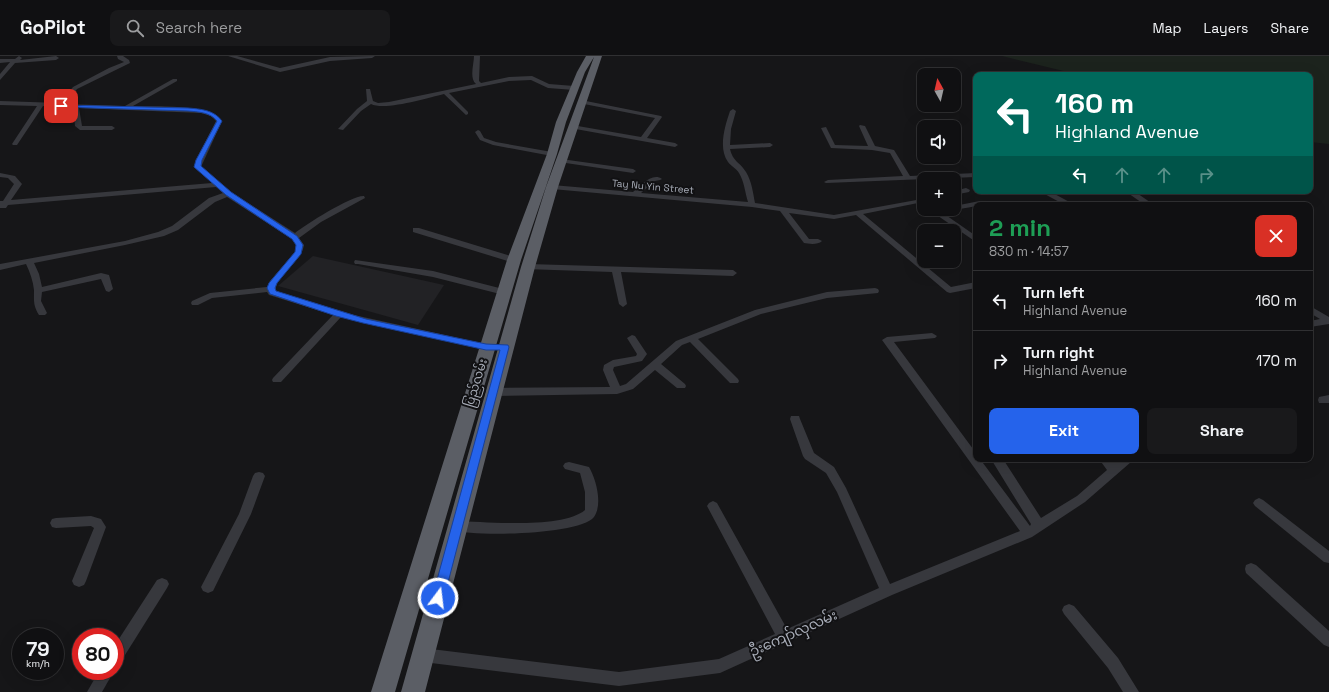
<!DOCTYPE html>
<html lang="en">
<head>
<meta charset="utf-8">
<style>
	body { margin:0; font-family:"Space Grotesk","Noto Sans Myanmar",sans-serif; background:#19191b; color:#f1f3f6; height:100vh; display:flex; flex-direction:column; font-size:15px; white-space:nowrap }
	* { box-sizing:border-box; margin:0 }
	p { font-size:13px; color:#9c9d9f }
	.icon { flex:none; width:22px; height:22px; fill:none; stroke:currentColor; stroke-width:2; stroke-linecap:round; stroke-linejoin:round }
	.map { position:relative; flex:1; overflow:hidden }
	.side { position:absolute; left:973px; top:146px; width:340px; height:260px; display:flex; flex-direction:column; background:#101012; border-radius:8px; box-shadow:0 4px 16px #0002,0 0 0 1px #303032 }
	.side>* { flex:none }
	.hud { position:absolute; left:973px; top:16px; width:340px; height:122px; border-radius:8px; box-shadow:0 4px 16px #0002,0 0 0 1px #303032; background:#00695c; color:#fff; overflow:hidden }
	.needle { width:26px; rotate:352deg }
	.fabs { position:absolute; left:917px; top:12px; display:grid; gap:8px }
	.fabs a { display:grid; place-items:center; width:44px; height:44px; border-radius:8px; background:#101012; box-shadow:0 4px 16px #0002,0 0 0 1px #303032; font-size:20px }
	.speed { position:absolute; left:12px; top:572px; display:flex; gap:8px; font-size:20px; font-weight:700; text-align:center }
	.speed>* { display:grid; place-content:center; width:52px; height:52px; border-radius:50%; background:#101012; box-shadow:0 4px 16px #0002,0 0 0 1px #303032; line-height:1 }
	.speed small { font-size:10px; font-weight:400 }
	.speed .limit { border:6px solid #d22; background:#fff; color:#111 }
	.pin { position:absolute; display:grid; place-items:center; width:34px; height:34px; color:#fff; margin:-17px; border-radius:8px; box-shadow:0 2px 6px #0006 }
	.me { position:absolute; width:44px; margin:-22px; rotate:15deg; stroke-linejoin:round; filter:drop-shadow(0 0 3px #0008) }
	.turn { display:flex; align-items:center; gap:14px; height:84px; padding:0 16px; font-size:18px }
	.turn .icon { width:52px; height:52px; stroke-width:2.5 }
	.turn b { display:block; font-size:28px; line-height:34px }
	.lanes { display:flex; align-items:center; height:38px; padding:0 16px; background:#0003; justify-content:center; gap:20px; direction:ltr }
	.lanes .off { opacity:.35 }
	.round { display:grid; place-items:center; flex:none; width:42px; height:42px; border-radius:8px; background:#19191b }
	.headline { display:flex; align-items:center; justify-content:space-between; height:68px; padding:0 16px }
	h1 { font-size:24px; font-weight:600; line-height:30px; color:#1e9e55 }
	.action { display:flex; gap:8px; margin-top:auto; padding:8px 16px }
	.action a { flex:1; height:46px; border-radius:8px; background:#2563eb; color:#fff; font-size:16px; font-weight:600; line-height:46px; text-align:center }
	.action a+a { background:#19191b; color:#f1f3f6 }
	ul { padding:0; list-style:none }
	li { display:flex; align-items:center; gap:12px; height:60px; padding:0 16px; border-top:1px solid #303032 }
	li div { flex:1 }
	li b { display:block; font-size:15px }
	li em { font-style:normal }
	header { display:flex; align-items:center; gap:24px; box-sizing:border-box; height:56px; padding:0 20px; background:#101012; border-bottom:1px solid #303032 }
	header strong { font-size:19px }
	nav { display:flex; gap:22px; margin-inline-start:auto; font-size:14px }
	.search { width:280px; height:36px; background:#19191b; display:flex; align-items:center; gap:10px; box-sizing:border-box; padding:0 14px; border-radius:8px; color:#9c9d9f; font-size:15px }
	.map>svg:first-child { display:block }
</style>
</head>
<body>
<header>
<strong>GoPilot</strong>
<div class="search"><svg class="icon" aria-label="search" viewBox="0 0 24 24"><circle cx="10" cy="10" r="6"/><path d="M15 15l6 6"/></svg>Search here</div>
<nav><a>Map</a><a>Layers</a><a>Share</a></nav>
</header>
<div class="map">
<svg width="1329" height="636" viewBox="0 0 1329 636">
	<rect width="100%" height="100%" fill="#161618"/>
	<path fill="#222225" d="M313,200L444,229L418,269L278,230Z"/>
	<path fill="#1c231d" d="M1002,0H1329V88L1310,86V19H1080Z"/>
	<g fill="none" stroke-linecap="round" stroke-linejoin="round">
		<g fill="#37383d" fill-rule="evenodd">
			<path d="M19,0L22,2L20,4L56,0L59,2L56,4L15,7L0,24V18L10,6L0,7V3H15Z"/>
			<path d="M117,0H123L129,4L130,7L77,33L66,48L125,50L173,23H177V25L133,50C155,51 208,47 222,65L201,111L231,136L295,177C305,169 352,139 364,140L365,142L321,166L299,182L304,189C302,206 274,220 276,235L354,259L486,288H505L510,291L508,293L486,294L341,261L281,326H273L272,324L273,322L333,259L269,239L267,236L212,242L198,249H192L191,247L192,245L210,237L267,231L270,225L295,196L296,189L292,183L227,141L215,146L178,174L164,180L125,189L34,207L39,218L42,231L101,217L109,219L113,233L109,236L106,235L101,223L42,236L41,245L47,257L45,259H39C33,249 34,245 34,234C33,225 30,216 26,208L0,214V208L125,185L158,176L172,170L209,142L223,137L216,131L8,149L6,152H0V145H3L14,128L8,122L0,121V117L15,120L22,128L11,144L212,127L194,111L196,104L216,65L211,60L201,57L79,52L82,70H112L115,72L112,74H80L75,70L73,51L43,50L17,89H13L12,88L37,50L0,49V45L60,47L73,31L109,12L124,6L118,3Z"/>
			<path d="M228,0H237L280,12L330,1L375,0L372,2L330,5L280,16Z"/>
			<path d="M474,0H480L479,25L481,27L509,21L532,20L549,28L574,30L577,32L574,34L548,32L531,24L509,25L449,37L468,56V58L466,59L444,38C427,42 385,55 371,48L361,55L343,74L338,73L357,53L367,45L366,33H370L373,45L378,47L389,46L476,28C469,22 474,8 474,0Z"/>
			<path d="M581,44L661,60L662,61L647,82L675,87L678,89L675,91L570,72L569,71L572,69L641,81L655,62L579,47L578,46Z"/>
			<path d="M733,53L736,55L731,73L730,89L770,87L773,89L770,91L730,93C733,106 740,106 746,116C752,126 753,137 755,147L834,159L922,143L924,145V150L918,147L863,158L951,231L976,226V232L950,237L947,236L856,159L834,163L789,157L809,183H818L822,185C818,189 809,188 804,187L780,155L752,151L552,133L548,131L552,129L633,136C640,130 652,116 662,123L660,124L655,125L641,137L748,146C745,136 744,125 739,117C736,112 731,110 728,106C718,92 725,70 730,55Z"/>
			<path d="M860,69L865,70L875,90L894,94L910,120L976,117V121L826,127L824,126L828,124L903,120L890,97L872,94L831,92L821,72L826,71L835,89L868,90L859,70Z"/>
			<path d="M478,74L480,75L484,82L496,86L552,96L555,98L552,100L493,89L480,84L475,76Z"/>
			<path d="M561,103L633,113L636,115L633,117L559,106V104Z"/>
			<path d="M966,132L970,134L969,136L954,139V135Z"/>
			<path d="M1039,135H1049L1075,149H1065Z"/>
			<path d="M1125,135H1134L1154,149H1145Z"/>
			<path d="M980,145H983V149L954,154L951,153H954V150Z"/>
			<path d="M928,153H937L976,180V186Z"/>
			<path d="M413,172H419L517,202L518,204L517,206H511L413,176Z"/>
			<path d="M355,204L433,215L507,234L508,236L504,239L433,221L358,208H355L354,206Z"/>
			<path d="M528,208L733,214L737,217L733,220L621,216L627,248L623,251L619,248L612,216L525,213L524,211Z"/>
			<path d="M875,232L878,233L879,235L878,237L827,242L761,258L698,283L738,323L739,325L738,327H730L690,286L682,289L661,308L685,328L686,330L685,332H677L655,314L633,333L617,338L493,340L489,338L488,336L489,334L493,332L610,331L603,314L604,309L613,304L636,300L637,298L627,282L632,279L635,280L647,298L642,305L614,311L613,314L620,330L626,328L676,285L755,254L827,236Z"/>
			<path d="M1310,250L1329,261V268L1310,271V265L1320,263L1310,257Z"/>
			<path d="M932,277L937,280L935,282L894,286L976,397V403H980L1030,470L1031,468L991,403H1003L1041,462L1077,440L1107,414L1099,403H1112L1115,407L1119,403H1133L1131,406L1085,446L1032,481L892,539L720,617L619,630L423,606L418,604L416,599L418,594L423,592L619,616L719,603L775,578L707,450L709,447L713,445L717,447L787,573L879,532L837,436L826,417L805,403L803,400L790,363L791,360H799L800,363L814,397L834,411L846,432L890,528L1020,475L882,284L887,281Z"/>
			<path d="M1329,339V347H1319L1318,344L1319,341Z"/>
			<path d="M569,406L589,411C596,423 603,448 594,461C580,479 474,481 453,474L451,470L453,466L457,465C487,466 563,473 585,454V436L580,417L565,413L563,410L565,407Z"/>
			<path d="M259,416L263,417L265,420L251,458L213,535L208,537L203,535L201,531L239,458L253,420L255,417Z"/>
			<path d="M1259,442L1263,444L1329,495V507L1324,506L1255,450L1253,447L1255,444Z"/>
			<path d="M91,460L101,463L106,471L86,525L84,529L79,531L74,529L72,525L94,472L91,470L56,472L52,471L50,467L52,463L56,462Z"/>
			<path d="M1251,507L1256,509L1329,575V591L1324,589L1246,517L1245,513L1246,509Z"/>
			<path d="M162,522L167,524L169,528L167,532L120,607L115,609V589L157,524Z"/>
			<path d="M1069,548L1074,550L1118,602L1139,636H1123L1108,612L1064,558L1062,554L1064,550Z"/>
			<path d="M99,615H114L102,636H87Z"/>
		</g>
		<path fill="#5b5e65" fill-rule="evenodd" d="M586,0H602L558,131L535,211L425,636H401L521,211L546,131L594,1L585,16L566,66L557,98L521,204L395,636H371L507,204L547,98L556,66L577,16Z"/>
	</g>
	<path fill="#2563eb" stroke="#184099" d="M59,49L188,52C201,53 214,54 222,65L202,104L201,110L231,136L297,180L303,189L301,198L277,227L275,232L276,235L366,263L486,288L508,289L509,291L443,546L438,547L434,546L432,542L500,294H486L363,267L336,260L270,238L267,232L269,227L295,196L296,189L292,183L226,139L194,111L196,104L217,65C210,56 198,56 188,55L61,51H59Z"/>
	<g text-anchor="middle" stroke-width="4" stroke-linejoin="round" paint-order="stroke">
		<g font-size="10" fill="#a8adb8" stroke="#111113">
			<text transform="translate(653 130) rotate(5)" y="4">Tay Nu Yin Street</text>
		</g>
		<g font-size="12" fill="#a8adb8" stroke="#111113">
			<text transform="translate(476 327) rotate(-73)" y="4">ပြည်လမ်း</text>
		</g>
		<g font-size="14" fill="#a8adb8" stroke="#111113">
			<text transform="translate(793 577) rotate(-24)" y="5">ဦးကျော်လှလမ်း</text>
		</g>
	</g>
</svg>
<div class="fabs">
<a><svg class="needle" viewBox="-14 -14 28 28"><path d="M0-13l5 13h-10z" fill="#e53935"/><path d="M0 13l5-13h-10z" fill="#9c9d9f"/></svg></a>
<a><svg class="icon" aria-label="sound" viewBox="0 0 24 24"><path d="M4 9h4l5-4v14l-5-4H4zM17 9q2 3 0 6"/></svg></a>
<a>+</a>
<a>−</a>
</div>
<div class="speed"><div>79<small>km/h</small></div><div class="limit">80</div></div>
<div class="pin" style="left:61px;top:50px;background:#d93025"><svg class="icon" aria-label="arrive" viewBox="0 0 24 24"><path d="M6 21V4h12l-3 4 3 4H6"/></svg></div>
<svg class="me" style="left:438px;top:542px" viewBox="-20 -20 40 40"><circle r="17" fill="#2563eb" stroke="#fff" stroke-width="3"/><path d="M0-11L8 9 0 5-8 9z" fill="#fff"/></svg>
<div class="hud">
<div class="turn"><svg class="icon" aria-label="left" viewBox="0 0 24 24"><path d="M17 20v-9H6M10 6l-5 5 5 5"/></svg><div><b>160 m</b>Highland Avenue</div></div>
<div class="lanes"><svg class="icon" aria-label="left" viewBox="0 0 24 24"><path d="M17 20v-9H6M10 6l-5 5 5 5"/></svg><svg class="icon off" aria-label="ahead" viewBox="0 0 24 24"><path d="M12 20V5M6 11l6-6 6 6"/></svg><svg class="icon off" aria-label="ahead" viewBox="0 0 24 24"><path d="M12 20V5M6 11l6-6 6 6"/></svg><svg class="icon off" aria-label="right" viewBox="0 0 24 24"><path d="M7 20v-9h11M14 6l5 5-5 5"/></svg></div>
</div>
<section class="side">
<div class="headline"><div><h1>2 min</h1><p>830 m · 14:57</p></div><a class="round" style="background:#d93025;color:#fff"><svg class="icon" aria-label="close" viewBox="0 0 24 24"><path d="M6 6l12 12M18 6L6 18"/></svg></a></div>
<ul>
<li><svg class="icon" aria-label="left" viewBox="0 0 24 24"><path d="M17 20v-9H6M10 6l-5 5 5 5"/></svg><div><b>Turn left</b><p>Highland Avenue</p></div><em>160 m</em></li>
<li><svg class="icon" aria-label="right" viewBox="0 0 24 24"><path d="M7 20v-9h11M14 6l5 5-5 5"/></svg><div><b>Turn right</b><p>Highland Avenue</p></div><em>170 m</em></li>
</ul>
<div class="action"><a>Exit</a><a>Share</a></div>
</section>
</div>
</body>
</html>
